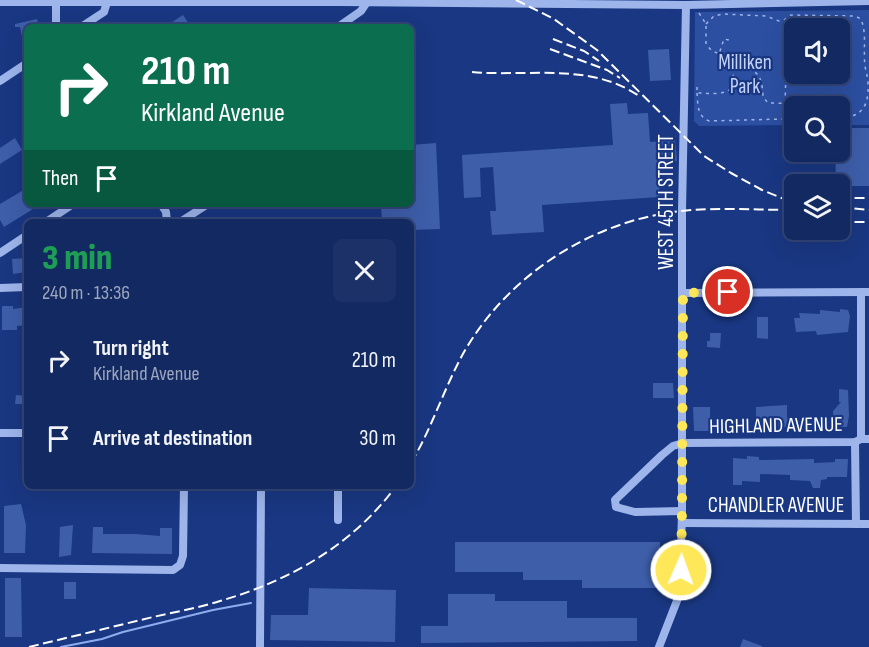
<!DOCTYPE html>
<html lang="en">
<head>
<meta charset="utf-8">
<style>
	body { margin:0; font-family:"Sofia Sans Condensed",sans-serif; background:#1c3168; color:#f1f3f6; height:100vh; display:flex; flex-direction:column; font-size:22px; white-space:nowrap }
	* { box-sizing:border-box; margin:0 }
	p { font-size:20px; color:#9da6be }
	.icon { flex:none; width:33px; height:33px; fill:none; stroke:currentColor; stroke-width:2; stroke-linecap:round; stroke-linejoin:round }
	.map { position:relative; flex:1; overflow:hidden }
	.side { position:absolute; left:24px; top:219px; width:390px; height:270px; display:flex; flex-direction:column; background:#132962; border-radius:9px; box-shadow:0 6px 24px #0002,0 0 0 2px #324577 }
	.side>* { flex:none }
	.guide { position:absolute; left:24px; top:24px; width:390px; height:183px; border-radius:9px; box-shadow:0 6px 24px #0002,0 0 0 2px #324577; background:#0b6e4f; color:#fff; overflow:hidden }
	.controls { position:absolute; left:784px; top:18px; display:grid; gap:12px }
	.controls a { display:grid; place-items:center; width:66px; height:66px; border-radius:9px; background:#132962; box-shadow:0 6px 24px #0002,0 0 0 2px #324577; font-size:30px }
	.pin { position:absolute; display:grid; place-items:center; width:51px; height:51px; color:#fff; margin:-26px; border:3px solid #fff; border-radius:50%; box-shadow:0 2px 6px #0007 }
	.me { position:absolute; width:66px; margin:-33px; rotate:2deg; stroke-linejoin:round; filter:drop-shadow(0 0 4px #0008) }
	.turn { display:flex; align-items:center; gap:21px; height:126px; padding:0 18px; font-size:27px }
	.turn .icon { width:78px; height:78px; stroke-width:2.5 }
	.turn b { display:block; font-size:42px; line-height:51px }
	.then { display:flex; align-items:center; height:57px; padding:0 18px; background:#0003; gap:12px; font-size:22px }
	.round { display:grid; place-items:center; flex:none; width:63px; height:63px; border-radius:9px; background:#1c3168 }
	.overview { display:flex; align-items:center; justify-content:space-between; height:102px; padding:0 18px }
	h1 { font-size:36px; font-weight:800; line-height:45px; color:#1e9e55 }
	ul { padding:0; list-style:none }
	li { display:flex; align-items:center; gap:18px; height:78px; padding:0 18px }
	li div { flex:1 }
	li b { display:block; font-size:22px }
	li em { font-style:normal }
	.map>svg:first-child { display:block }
</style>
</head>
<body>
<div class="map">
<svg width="869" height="647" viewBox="0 0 869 647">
	<rect width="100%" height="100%" fill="#193782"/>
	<path fill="#2c4fa1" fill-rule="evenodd" d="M869,10V125H840V106H795V125L699,126L694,121L695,12ZM795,28H840V74H795Z"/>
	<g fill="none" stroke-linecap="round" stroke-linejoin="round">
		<path stroke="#8fadee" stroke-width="2" d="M61,647L102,639L123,632L213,610L251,603"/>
	</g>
	<g fill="#3e5eaa">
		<path d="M183,15L191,27H175L172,22Z"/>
		<path d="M37,19L39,27H27V45L24,46L20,27H15V24Z"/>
		<path d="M669,49L671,80L650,81L648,50Z"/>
		<path d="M627,103L628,114L648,113L650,142L675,140L677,161L658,163L660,197L542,205L544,232L492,235L490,211H496L493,167L480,168L481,197L464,198L462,155L613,145L610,104Z"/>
		<path d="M840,128H869V186H840V184H829V178H836L835,152H840Z"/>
		<path d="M15,138L22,150L0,164V148Z"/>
		<path d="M436,143L440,229L411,230V222H382L381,204H411V145Z"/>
		<path d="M27,188V204H31L33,209L4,227L0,220V204Z"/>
		<path d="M27,258V272L13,274L12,259Z"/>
		<path d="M2,306H13V309L27,307V325L17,326V330H2Z"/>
		<path d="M840,309L848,310L850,316L848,332L817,335L816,331L796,332L794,318H800L799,313L820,314V310L840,312Z"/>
		<path d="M757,317H768V339L757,338Z"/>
		<path d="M710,333H721L720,348L707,347V341H710Z"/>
		<path d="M653,383H673L674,398H653Z"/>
		<path d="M839,389L848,390L849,416L847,427H834V425L833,411L841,402H839Z"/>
		<path d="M16,395L27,396V404H15Z"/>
		<path d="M787,405V418H791V427H773L775,424H756V407Z"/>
		<path d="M693,407H710V431H694Z"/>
		<path d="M747,456L759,457V460L814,459V463L835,462V459H848L847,477H827V479L821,480L820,488H813L810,481L790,480V475L760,474V482L742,481V485H733V458L747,459Z"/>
		<path d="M21,504L26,525L25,553H4V506Z"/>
		<path d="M73,525L71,555L59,557L60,527Z"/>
		<path d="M93,527H103V534H135L160,536V528H172V554L92,553Z"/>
		<path d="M455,542H660V588H582V580H523V572H455Z"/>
		<path d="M5,578H21L22,637H5Z"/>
		<rect x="64" y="582" width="12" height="17"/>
		<path d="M309,588L396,590L395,642L270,640L271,615H308Z"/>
		<path d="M448,594H495V601H567V618H637V641L421,643V626H448Z"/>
		<path d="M743,639L762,646V647H740Z"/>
	</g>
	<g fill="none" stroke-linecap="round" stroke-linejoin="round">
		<g stroke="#9db5eb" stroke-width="1.5" stroke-dasharray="3 4.5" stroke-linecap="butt">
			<path d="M699,13L706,24V44L711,50L719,54L724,39L729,40"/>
			<path d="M706,24L714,16L723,14L766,16L779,21L784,20L791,15L855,16L861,19C867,34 863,50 865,66C866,72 868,78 868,84C869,106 862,117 840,118"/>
			<path d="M719,54L726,61L727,67C752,69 762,67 763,97L768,103L817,104"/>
			<path d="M697,87V93C709,93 723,96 732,88L734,68"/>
			<path d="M697,93C698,105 697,116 709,121L783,119L795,117"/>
			<path d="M785,103L786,73"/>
		</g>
		<g stroke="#9db5eb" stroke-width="8">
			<path d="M56,0V27"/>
			<path d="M0,2H341L686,5L869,1"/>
			<path d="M81,27L104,12L107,2"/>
			<path d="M338,27L361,11L367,2"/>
			<path d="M0,81L27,63"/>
			<path d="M161,204L166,212L167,222"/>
			<path d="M46,222L73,204"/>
			<path d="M180,222L208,204"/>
			<path d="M0,253L27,235"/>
			<path d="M0,288L27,287"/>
			<path d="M683,293L869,292"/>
			<path d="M0,433H27"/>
			<path d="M861,439V292"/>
			<path d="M855,442L856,524"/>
			<path d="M682,511L635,512L616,507L615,500L662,455L673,446L683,443L855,442L861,439H869"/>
			<path d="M338,520V486"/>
			<path d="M682,523L869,524"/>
			<path d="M0,568L173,570L180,565L183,556L184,486"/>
			<path d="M260,647L261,486"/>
			<path d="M659,647L680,593L682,511V211L686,5"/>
		</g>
		<g stroke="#fff" stroke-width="2" stroke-dasharray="10 4.5" stroke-linecap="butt">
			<path d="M516,0L554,19L597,50L704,156L731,173L762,190L784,199L795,202"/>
			<path d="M553,39L584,51L599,61"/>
			<path d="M550,49L607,70L620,78"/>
			<path d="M472,72C528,77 590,62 639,96"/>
			<path d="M840,198H869"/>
			<path d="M840,207L869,210"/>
			<path d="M840,222H869"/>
			<path d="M411,463C432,428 444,388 464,352C509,274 592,221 681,211C719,207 757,210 795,210"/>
			<path d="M29,647C70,637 112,627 153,617C175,612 198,608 220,601C289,581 353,545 396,486"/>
		</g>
	</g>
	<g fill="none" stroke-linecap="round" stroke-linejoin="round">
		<path stroke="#fee758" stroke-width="10" stroke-dasharray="0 18" d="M681,570L682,511L683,293L728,292"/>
	</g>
	<g text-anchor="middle" stroke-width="4.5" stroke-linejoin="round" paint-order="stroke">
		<g font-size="21" fill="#c2d2f8" stroke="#193782">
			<text x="745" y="69">Milliken<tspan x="745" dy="24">Park</tspan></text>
		</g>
		<g font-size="21" fill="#fff" stroke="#193782">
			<text transform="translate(666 202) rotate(-90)" y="7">WEST 45TH STREET</text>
			<text transform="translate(776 425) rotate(-1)" y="7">HIGHLAND AVENUE</text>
			<text x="776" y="512">CHANDLER AVENUE</text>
		</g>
	</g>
</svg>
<div class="controls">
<a><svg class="icon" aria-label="sound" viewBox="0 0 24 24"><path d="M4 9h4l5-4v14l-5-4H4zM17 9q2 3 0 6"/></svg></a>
<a><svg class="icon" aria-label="search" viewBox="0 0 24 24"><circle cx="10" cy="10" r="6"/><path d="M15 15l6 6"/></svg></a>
<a><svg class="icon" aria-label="layers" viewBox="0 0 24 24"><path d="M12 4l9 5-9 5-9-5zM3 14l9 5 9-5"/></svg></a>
</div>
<div class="pin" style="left:728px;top:292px;background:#d93025"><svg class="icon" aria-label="arrive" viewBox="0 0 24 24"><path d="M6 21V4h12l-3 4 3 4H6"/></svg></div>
<svg class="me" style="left:681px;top:570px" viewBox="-20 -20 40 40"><circle r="17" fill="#fee758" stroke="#fff" stroke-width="3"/><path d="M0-11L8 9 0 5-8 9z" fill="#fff"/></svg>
<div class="guide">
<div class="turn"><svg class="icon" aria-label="right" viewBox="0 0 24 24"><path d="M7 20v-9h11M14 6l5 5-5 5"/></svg><div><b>210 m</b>Kirkland Avenue</div></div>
<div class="then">Then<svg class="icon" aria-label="arrive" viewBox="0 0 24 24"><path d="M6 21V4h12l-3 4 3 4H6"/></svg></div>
</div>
<section class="side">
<div class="overview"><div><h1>3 min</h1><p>240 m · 13:36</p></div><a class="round"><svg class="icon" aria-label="close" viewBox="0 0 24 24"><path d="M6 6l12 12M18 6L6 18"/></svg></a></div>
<ul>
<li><svg class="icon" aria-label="right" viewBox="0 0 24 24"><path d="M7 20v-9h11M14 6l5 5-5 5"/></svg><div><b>Turn right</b><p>Kirkland Avenue</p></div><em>210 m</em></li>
<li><svg class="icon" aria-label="arrive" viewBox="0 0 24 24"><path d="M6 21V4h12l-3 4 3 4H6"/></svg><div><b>Arrive at destination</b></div><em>30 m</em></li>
</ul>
</section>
</div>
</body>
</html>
